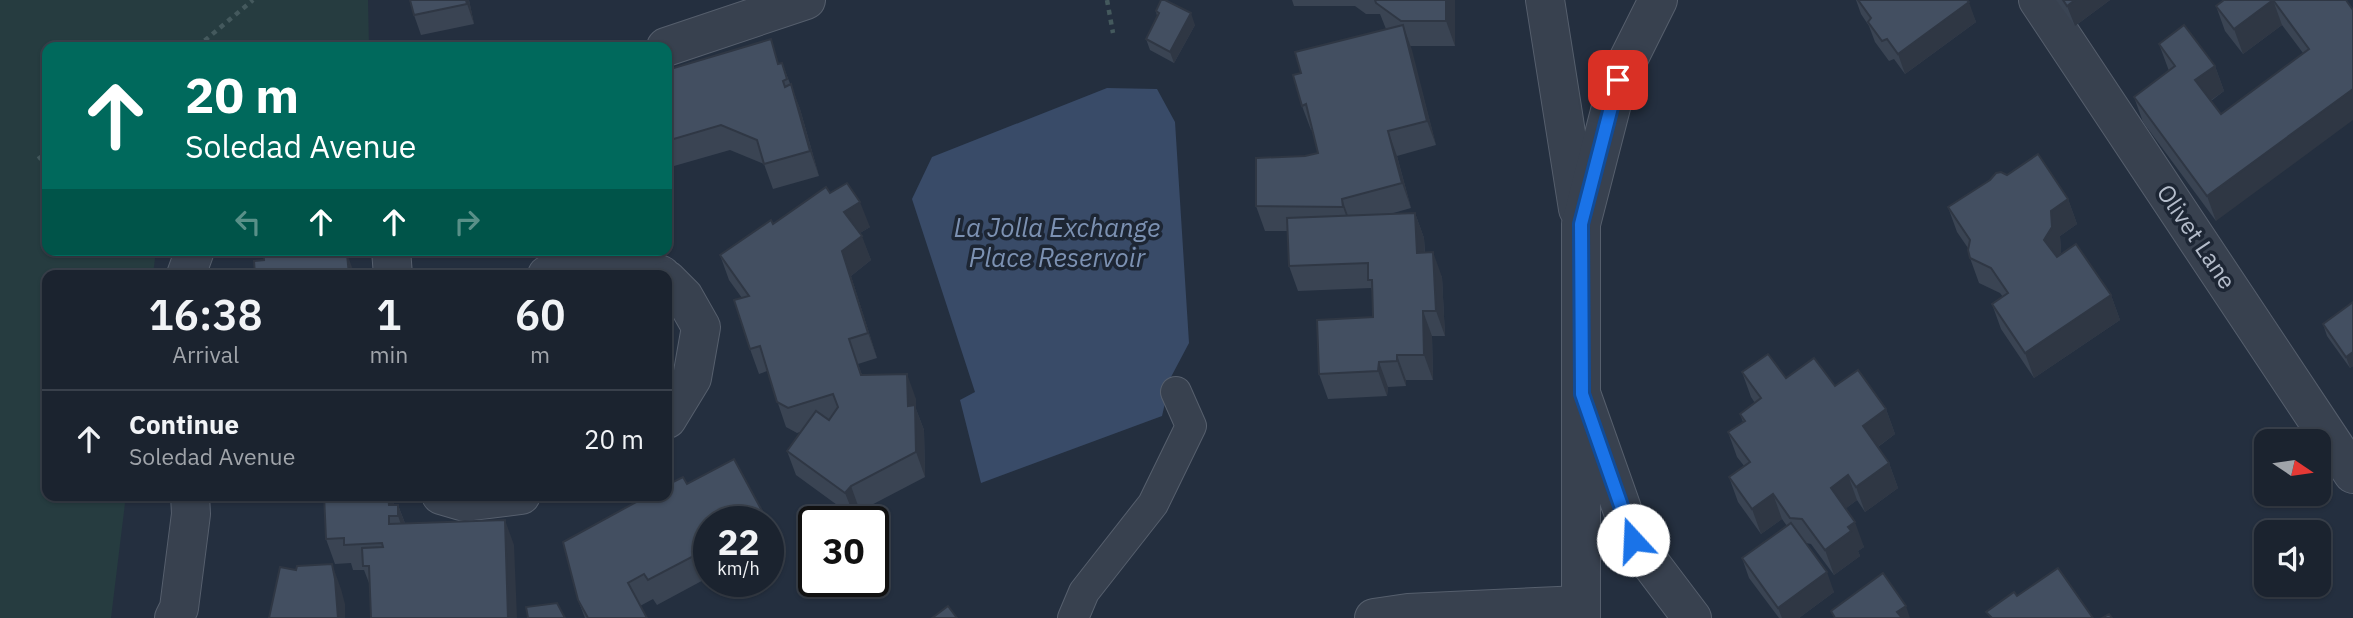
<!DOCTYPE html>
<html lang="en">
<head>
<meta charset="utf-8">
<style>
	body { margin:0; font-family:"IBM Plex Sans",sans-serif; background:#242b37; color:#f1f3f6; height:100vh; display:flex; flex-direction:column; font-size:26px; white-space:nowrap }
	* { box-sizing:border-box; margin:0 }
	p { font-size:23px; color:#a0a4aa }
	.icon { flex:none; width:38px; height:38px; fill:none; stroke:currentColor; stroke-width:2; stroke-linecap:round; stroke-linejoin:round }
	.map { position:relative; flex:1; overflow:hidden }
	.drawer { position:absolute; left:42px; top:270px; width:630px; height:231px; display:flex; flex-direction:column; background:#1b232f; border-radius:14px; box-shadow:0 2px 5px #0004,0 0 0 2px #39404b }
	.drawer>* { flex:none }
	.top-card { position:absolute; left:42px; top:42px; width:630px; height:214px; border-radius:14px; box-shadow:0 2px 5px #0004,0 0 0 2px #39404b; background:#00695c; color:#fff; overflow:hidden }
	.needle { width:46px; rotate:103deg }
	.controls { position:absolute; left:2254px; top:429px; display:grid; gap:14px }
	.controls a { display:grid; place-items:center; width:77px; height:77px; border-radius:14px; background:#1b232f; box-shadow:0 2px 5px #0004,0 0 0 2px #39404b; font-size:35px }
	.speed { position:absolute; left:693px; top:506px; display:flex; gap:14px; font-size:35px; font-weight:700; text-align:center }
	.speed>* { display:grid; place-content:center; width:91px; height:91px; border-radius:50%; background:#1b232f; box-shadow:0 2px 5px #0004,0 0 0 2px #39404b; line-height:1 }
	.speed small { font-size:18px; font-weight:400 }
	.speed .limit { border:4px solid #111; border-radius:10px; background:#fff; color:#111 }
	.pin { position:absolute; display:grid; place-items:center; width:60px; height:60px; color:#fff; margin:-30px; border-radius:14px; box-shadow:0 4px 10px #0006 }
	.me { position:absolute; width:77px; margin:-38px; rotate:340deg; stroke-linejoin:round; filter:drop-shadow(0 0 5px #0008) }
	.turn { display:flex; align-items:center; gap:24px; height:147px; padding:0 28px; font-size:32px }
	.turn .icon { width:91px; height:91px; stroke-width:2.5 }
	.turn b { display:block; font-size:49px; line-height:60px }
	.lanes { display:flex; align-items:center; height:66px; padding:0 28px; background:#0003; justify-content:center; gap:35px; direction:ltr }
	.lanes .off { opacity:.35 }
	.eta { display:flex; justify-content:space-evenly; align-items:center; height:119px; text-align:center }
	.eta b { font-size:42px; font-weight:600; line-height:49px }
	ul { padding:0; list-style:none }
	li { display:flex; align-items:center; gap:21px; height:98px; padding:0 28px; border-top:2px solid #39404b }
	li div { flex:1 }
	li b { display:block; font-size:26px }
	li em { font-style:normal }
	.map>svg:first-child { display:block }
</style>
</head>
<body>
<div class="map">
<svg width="2353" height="618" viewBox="0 0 2353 618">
	<rect width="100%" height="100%" fill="#242f3f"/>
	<path fill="#263c40" d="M0,0H368L369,47H47V250H156L153,275H47V495H126L111,618H0Z"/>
	<path fill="#394b68" d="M1107,88L1157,89L1175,122L1189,343L1171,377L1162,416L981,483L960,400L975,392L912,199L932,157Z"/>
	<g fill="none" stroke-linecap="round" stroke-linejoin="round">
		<g stroke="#565f6d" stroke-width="32">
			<path id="service" d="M1073,618L1084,592L1153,504L1191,426L1176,392"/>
		</g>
		<g stroke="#565f6d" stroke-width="40">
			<g id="minor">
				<path d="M2038,0L2353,474"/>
				<path d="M391,250L393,275"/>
				<path d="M547,275C587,267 622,258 661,275"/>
				<path d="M667,280L684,297L701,327L692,378L667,419"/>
				<path d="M1582,396L1633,540L1692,618"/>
				<path d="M441,495L465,502L521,495"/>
				<path d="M1374,618L1408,613L1581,605"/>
			</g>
		</g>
		<g stroke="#565f6d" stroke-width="40">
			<g id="tertiary">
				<path d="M1545,0L1578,209"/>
				<path d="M666,47L806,0"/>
				<path d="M186,275L195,250"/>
				<path d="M174,618L179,608L191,514L190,495"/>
				<path d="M1581,618V224L1618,80L1658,0"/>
			</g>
		</g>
		<g stroke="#44595d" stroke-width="4.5" stroke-dasharray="5 5" stroke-linecap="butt">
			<path d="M1107,0L1113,33"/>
			<path d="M197,47L253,0"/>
			<path d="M38,159L47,153"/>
		</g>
		<use href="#service" stroke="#38414f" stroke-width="30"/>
		<use href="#minor" stroke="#38414f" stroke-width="38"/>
		<use href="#tertiary" stroke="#38414f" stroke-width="38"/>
	</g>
	<g fill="#3a4453">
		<path d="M469,0L474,24L421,35L414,15Z"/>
		<path d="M1292,0H1455V46H1410L1436,145L1397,156L1411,208L1390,214L1415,213L1424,238L1425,253L1442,277L1445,336H1432L1433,380H1406V386L1388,387L1387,396L1328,399L1319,374L1373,317L1372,291L1371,288L1298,291L1289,266L1288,231H1265L1256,206L1305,156L1318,153L1313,130H1311L1302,106L1301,73L1386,29L1380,14H1366L1355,6H1294Z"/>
		<path d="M1856,0H1967L1976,22L1905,74L1894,59L1889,61L1875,42L1869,26L1861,14Z"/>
		<path d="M2056,0H2110L2075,26Z"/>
		<path d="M2223,0H2346L2216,221L2143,122L2134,97L2169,71L2159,44L2215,66L2224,91L2211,101L2221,114L2303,53L2282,25L2243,54L2225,31L2216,6L2223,1Z"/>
		<path d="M1156,11L1195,25L1174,63L1150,50L1146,39L1157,16Z"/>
		<path d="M782,63L800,109L819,176L773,189L764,164L730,150L667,168V70Z"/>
		<path d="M830,193L870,227L860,233L871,260L851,276L877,358L858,364L862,375L916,399V409L924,430L925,477L860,511L855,518L796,475L787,451L800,432L797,433L786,427L767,371L759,374L750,349L742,298L729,280L720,255L773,224Z"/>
		<path d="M2068,199L2077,224L2060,236L2061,252L2058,256L2111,295L2120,320L2034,378L2001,329L1992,304L2003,297L2000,293L1979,283L1970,258L1968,248L1957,232L1948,207Z"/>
		<path d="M2353,302V366L2350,368L2327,336L2323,324Z"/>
		<path d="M1742,372L1786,378L1835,386L1886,409L1895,434L1878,447L1889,463L1898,488L1865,512L1857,500L1845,509L1864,547L1858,551L1860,556L1834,575L1811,544L1806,543L1834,592L1799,618H1779L1749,578L1742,558L1787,526L1782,519L1761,534L1738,502L1729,477L1745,467L1737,457L1728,432L1743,422L1740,414L1755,403L1751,397Z"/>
		<path d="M324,495H392L394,505H398L405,523L514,545L369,583L364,570H353L351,563L335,564L326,539Z"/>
		<path d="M709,522V577L657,605L653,599L640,606L647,618H585L578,600Z"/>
		<path d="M768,522L774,533L783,557L768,565Z"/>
	</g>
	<g fill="#2f3744">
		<path d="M466,0H469L474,24L467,4Z"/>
		<path d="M1446,0H1455V46L1446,21Z"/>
		<path d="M2075,0H2110L2075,26L2067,6Z"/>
		<path d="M2273,0L2282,25L2243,54L2234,29Z"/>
		<path d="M1969,2L1976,22L1905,74L1898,54Z"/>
		<path d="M1191,13L1195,25L1174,63L1170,52Z"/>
		<path d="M1403,25L1412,50L1436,145L1427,121Z"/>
		<path d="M2215,66L2224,91L2204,105L2195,80Z"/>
		<path d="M791,84L800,109L819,176L810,151Z"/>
		<path d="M2353,89V120L2216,221L2207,196Z"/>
		<path d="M1388,131L1397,156L1411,208L1402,183Z"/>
		<path d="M1342,199L1351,224L1352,232L1343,207Z"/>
		<path d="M2068,199L2077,224L2060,236L2061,252L2053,265L2044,240L2051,211Z"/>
		<path d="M860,202L870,227L853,237L844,212Z"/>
		<path d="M1415,213L1424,238L1426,278L1417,253Z"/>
		<path d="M862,236L871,260L851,276L877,358L868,333L842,251Z"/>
		<path d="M321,250H328L330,275L321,256Z"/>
		<path d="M1433,252L1442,277L1445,336L1436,311Z"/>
		<path d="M347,254L355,275H349Z"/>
		<path d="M2111,295L2120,320L2034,378L2025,353Z"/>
		<path d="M1423,311L1432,336L1433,380L1424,355Z"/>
		<path d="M2353,352V366L2350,368L2346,357Z"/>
		<path d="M1397,355L1406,380V386L1397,361Z"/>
		<path d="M1379,362L1388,387L1387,396L1378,371Z"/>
		<path d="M907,374L916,399V409L924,430L925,477L916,452L908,406Z"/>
		<path d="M1886,409L1895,434L1872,451L1863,426Z"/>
		<path d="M1889,463L1898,488L1865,512L1856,487Z"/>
		<path d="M1848,475L1857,500L1840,513L1831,488Z"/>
		<path d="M851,486L860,511L855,518L845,493Z"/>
		<path d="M1773,494L1782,519L1761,534L1752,509Z"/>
		<path d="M388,495H392L396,516L389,505Z"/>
		<path d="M398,505L407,529V541L398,516Z"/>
		<path d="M505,520L514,545L517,618H508Z"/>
		<path d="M1855,522L1864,547L1858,551L1860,556L1834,575L1825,550L1848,527Z"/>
		<path d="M332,564L341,589L345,604V618H338Z"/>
		<path d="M1827,572L1834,592L1799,618H1782L1778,608Z"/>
		<path d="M1906,606L1910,618H1899L1897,612Z"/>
	</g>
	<g fill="#434f61" stroke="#2f3744" stroke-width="2">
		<path d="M410,0H466L467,4L414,15Z"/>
		<path d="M1161,0H1165L1191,13L1170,52L1146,39L1159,13L1156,11Z"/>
		<path d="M1375,0H1446V21H1401L1376,3Z"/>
		<path d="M1858,0H1967L1969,2L1898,54L1887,39L1882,41L1868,22L1871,18Z"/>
		<path d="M2063,0H2075L2067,6Z"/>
		<path d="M2224,0H2346L2353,10V89L2207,196L2134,97L2175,66L2159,44L2184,25L2215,66L2195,80L2221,114L2309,49L2273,0L2234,29L2216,6Z"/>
		<path d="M1403,25L1427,121L1388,131L1402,183L1342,199L1343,207L1256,206V158L1305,156L1318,153L1306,104L1302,106L1293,75L1301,73L1295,52Z"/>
		<path d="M771,39L778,64L782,63L787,79L783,81L785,87L791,84L810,151L764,164L757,140L721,125L667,141V70Z"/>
		<path d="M2038,154L2068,199L2051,211L2052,227L2044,240L2057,257L2076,244L2111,295L2025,353L1992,304L2008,293L1991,268L1970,258L1968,250L1970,240L1948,207L1990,180L1996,173L2001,172L2007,175Z"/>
		<path d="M847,183L860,202L844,212L862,236L842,251L868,333L849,339L861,375L907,374L908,406L915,405L916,452L851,486L845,493L787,451L816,411L829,420L838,407L833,394L788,408L777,402L760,346L750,349L734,300L749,296L720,255L771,220L773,224L826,187L830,193Z"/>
		<path d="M1415,213L1417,253L1433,252L1436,311H1423L1424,355H1397V361L1379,362L1378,371L1319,374L1317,320L1373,317L1372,280H1368V263L1289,266L1287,218Z"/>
		<path d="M263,250H321V256L347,254L349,275H255L254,261L264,260Z"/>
		<path d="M2353,302V352L2346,357L2323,324Z"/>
		<path d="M1768,354L1786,378L1814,358L1835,386L1858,370L1886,409L1863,426L1889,463L1856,487L1848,475L1831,488L1855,522L1848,527L1851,531L1825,550L1802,519L1790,518L1773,494L1752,509L1729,477L1750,462L1728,432L1745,421L1740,414L1761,398L1742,372Z"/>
		<path d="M734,459L768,522H709V548L648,580L644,574L628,583L647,618H588L578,600L563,542L649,495H667V485L683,477L687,484Z"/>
		<path d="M324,495H388L389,505H398V516H389V524L505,520L508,618H371L369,566H363L362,548L383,547L382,543L344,545V538L326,539Z"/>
		<path d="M768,522L774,533L768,536Z"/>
		<path d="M1791,523L1827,572L1778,608L1742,558Z"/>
		<path d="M332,564L335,579L338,618H269L280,567L296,570L297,566Z"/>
		<path d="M2058,568L2093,618H1992L1986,612L2014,592L2017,596Z"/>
		<path d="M1883,573L1906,606L1897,612L1902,618H1835L1831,611Z"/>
		<path d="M557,603L565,618H528L526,607Z"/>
		<path d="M948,606L957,618H932Z"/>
		<path d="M2109,614L2112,618H2102Z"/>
	</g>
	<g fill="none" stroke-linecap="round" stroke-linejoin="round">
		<g stroke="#114b97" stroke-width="18">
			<path id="route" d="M1618,80L1581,224L1582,394L1633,540"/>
		</g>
		<use href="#route" stroke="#1a73e8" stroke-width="12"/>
	</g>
	<g text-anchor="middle" stroke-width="7" stroke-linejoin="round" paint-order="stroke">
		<g font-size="24" fill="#b4bcca" stroke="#1d2634">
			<text transform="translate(2196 237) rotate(56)" y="8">Olivet Lane</text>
		</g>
		<g font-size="26" font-style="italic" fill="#7c91b2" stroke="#1d2634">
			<text x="1057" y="237">La Jolla Exchange<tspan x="1057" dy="30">Place Reservoir</tspan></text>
		</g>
	</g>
</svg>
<div class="controls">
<a><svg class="needle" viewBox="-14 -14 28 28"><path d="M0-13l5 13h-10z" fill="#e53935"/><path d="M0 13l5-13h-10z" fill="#a0a4aa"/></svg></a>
<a><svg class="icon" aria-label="sound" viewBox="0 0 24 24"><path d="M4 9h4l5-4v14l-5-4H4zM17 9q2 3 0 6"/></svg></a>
</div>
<div class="speed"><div>22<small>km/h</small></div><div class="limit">30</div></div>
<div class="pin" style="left:1618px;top:80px;background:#d93025"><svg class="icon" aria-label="arrive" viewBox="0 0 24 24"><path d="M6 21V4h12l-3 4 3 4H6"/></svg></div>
<svg class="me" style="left:1633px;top:540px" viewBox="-20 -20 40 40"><circle r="19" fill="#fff"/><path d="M0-13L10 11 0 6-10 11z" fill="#1a73e8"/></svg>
<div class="top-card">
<div class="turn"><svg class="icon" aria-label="ahead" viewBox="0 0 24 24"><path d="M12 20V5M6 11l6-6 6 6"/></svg><div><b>20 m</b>Soledad Avenue</div></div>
<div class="lanes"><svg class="icon off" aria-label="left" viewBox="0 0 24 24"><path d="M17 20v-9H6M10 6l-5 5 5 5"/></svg><svg class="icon" aria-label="ahead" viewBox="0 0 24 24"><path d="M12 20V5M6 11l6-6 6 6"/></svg><svg class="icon" aria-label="ahead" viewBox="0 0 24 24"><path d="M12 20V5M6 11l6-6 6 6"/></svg><svg class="icon off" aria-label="right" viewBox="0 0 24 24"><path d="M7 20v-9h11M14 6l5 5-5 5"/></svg></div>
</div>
<section class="drawer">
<div class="eta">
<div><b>16:38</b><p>Arrival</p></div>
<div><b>1</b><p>min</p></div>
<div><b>60</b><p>m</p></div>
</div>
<ul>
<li><svg class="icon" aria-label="ahead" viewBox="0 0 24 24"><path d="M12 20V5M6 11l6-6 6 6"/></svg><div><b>Continue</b><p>Soledad Avenue</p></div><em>20 m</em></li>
</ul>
</section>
</div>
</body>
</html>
